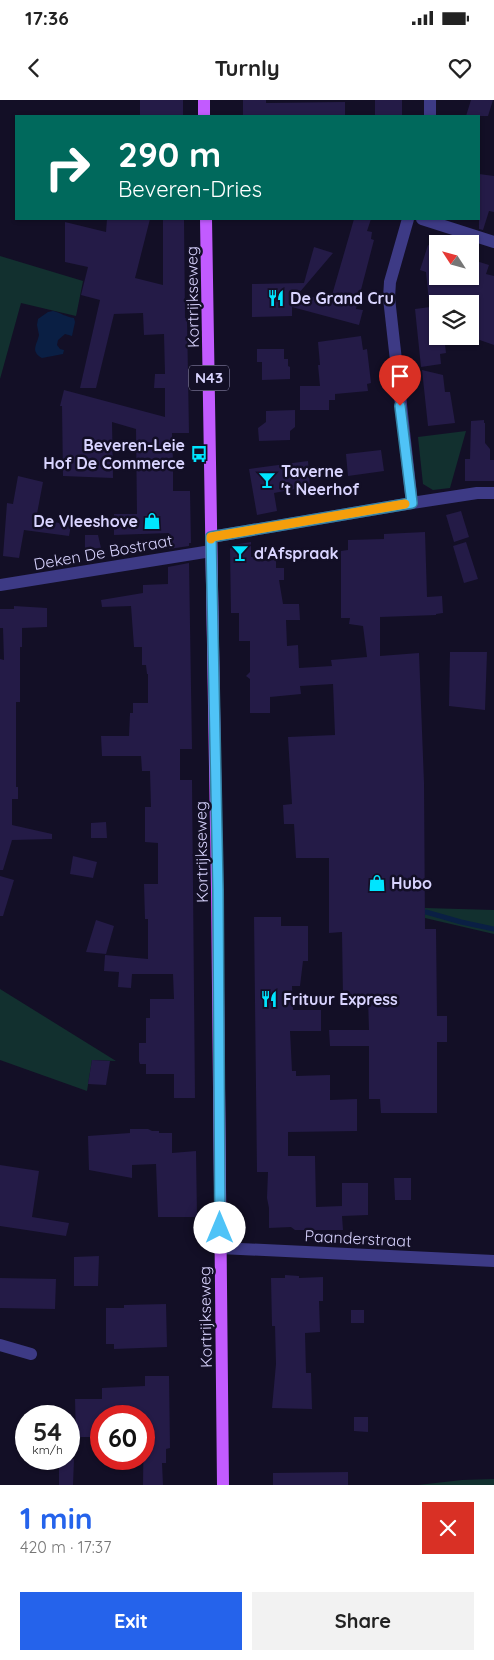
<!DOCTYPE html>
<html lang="en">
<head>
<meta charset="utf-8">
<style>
	body { margin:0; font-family:Quicksand,sans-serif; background:#f2f2f2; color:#222; height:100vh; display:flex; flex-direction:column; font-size:19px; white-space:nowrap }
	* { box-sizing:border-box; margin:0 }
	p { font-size:16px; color:#767676 }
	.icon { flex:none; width:28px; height:28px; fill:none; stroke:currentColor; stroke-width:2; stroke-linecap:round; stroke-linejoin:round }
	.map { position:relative; height:1385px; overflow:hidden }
	.side { display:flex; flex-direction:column; background:#fff; flex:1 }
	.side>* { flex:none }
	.guide { position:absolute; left:15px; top:15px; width:465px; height:105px; border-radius:0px; box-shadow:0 1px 4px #0004; background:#00695c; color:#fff; overflow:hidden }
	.needle { width:32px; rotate:306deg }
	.controls { position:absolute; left:429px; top:135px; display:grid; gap:10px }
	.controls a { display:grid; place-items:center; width:50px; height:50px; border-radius:0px; background:#fff; box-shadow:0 1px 4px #0004; font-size:25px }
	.speed { position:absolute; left:15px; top:1305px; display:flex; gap:10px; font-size:25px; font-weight:700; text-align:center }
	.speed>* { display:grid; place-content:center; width:65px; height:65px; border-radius:50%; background:#fff; box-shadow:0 1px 4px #0004; line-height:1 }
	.speed small { font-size:12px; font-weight:400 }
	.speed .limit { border:8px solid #d22; background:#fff; color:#111 }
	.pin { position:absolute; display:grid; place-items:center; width:42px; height:42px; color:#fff; margin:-51px -21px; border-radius:50% 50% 50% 0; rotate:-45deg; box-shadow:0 0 5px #0007 }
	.pin .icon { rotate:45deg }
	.me { position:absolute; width:55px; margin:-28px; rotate:0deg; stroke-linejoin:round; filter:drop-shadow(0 0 4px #0008) }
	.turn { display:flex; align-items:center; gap:18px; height:105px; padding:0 20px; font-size:22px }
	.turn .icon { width:65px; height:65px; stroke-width:2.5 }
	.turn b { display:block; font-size:35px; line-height:42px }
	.round { display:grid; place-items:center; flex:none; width:52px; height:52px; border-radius:0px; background:#f2f2f2 }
	.summary { display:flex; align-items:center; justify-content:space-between; height:85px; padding:0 20px }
	h1 { font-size:30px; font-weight:800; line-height:38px; color:#2563eb }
	.action { display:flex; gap:10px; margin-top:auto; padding:10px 20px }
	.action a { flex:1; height:58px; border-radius:0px; background:#2563eb; color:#fff; font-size:20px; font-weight:800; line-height:58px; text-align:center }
	.action a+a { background:#f2f2f2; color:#222 }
	.status { display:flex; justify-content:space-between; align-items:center; height:35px; padding:0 25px; background:#fff; direction:ltr }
	.status svg { height:14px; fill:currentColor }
	header { display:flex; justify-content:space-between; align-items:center; height:65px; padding:0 20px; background:#fff; font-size:22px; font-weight:800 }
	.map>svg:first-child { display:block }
</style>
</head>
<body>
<div class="status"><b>17:36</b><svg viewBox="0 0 49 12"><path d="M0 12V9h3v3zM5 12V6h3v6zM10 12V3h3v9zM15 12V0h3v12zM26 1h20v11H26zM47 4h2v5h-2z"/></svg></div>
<header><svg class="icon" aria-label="back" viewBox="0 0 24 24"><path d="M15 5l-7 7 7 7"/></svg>Turnly<svg class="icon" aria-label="heart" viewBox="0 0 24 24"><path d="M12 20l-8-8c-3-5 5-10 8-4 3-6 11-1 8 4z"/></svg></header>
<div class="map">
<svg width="494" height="1385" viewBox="0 0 494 1385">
	<rect width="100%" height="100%" fill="#130f26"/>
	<g fill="#12302f">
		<path d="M0,156L83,181L76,216L21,203L0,279Z"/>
		<path d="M466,331L450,388L433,390L423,384L418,337Z"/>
		<path d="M425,808L494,810V834L425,818Z"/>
		<path d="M0,889L116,961L92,960L87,991L0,960Z"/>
		<path d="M494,1379V1385H418L462,1380Z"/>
	</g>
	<path fill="#0a1f44" d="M53,211C61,213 66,217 74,218L75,222L72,236L65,234L58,240L57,245L60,249L64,250L63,254L42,258C30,251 37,245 39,235L37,225L38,219L48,212Z"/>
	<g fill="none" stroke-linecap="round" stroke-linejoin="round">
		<path stroke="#0a1f44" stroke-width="5" d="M426,812L461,822L494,829"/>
	</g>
	<g fill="#241b47">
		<rect x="140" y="0" width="43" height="16"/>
		<path d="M243,0H266V3L345,2V16H243Z"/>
		<rect x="375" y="0" width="27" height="16"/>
		<path d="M471,0H493L488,16H466Z"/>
		<path d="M479,74L494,76V112L489,111L483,130L479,129Z"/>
		<path d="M107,119H150L135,178L163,185V119H184L185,218H187L189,333H172L173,362V391H190L191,443H189V446L169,449V433L114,435V414H137L136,329L112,322L113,378L63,376L62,306H60L64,290L165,317V288H154L155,274H165L164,234L144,235L143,213L114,214L96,288H80L100,200L81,195L88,167L65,162V122L106,132Z"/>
		<path d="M354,119H371L367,131L372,132L371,139L374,140L356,209L363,210L359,225L292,207V216L252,217V184L304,183L314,147L333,153L299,193L330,202Z"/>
		<path d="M428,145L438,148V176H470V159L489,165L486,174L494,176V245L474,238H470V204H464L438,195V202H429L426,172L420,170Z"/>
		<path d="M438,206V236H444L446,253L440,254L441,264L421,267L415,209Z"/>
		<path d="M361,236L363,250L367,249L371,283L367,284L368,291L335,294V300H329V310H300V286H320L318,265H320L318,242Z"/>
		<path d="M257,249H284V259H288V266L290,267V279L262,280V262H257Z"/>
		<path d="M422,270L443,275L445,292H450L455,323L428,326Z"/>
		<path d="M295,310V327L290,331V340L259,341L258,328L266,322V311Z"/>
		<path d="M484,320V323H485V343L490,349V360H494V381H465V359H470L471,321Z"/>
		<path d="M381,350L384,371L348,376L346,354Z"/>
		<path d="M308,361L310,386L274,393L277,411L257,415L249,369Z"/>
		<path d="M18,376L43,382L36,419L71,425L69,436L24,430L19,458L3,456L7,403L13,404Z"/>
		<path d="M461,411L469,437L454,442L446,415Z"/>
		<path d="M425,432L427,497L442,496L443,513L436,514V515L380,517V556L419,553L424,683L425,829H436L437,916H447V942H437V1013H381L380,999H369V946H330L329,930H369L368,898H343L342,832L329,833V758H296L294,724H284L283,705L292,704L288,637L335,635L333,584L300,586L301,594L270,597V613H250V579L246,576L250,572V541H239V513H231L230,449L233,445L251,442V457H261V461L276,460V468H284V480H279L283,504H299L300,520H286L287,546L298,545L299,568L332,566L331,560L367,557L363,526L349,524L350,518H341V451L348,450V440L384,439V434Z"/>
		<path d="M85,435H98L101,448L85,449Z"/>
		<path d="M466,442L478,479L464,483L453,446Z"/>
		<path d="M189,463L192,649H180V680H192L195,998H174V974H146V964H140L139,961V943H146V918H150V899H174L173,874H132L131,888L118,887L119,872L104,871L105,855L148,859V819H145L144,784H158V743L145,742V707H151L150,671H142L141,656H102L101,636H129L130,613H133V603H148V574H147L146,565H142V547H134L131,506L102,507L101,500L143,493V485L168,484V467Z"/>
		<path d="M14,506L47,508V527L22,528V547H20V602H16V687H18V699H12V725L52,734V739L12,740L3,770H0V559L4,560L3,528H0V509H14Z"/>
		<path d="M450,552H487L485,610L449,606Z"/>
		<path d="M106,722L107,738H91V723Z"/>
		<path d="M73,756L97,762L93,778L70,774Z"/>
		<path d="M0,776L14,780L3,816H0Z"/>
		<path d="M254,817H281V826H308V861H303L300,886H292L293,910H321V931H290L292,971H296V976L330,975V1000L357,999V1031L288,1032V1056H315L316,1107L342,1106V1083H368V1115L342,1116L343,1130H295L291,1127L269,1128V1108L267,1098L268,1072H257Z"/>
		<path d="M96,820L114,826L106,854L86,852Z"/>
		<path d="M92,960L110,961L106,985L88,984Z"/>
		<path d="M130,1029H148L152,1031H159V1033H172V1053L196,1051L197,1117H158L156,1064L132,1065V1078L89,1070L88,1036L130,1033Z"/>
		<path d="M0,1065L39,1071L32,1117L69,1123L66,1136L0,1126Z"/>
		<path d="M394,1078H411V1100H395Z"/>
		<path d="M99,1156L98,1186H74V1157Z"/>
		<path d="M285,1175L299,1176V1178L323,1177V1201H319L320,1232L305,1233L306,1273H311L312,1309L272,1308L276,1264L275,1226H272L271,1178H285Z"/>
		<path d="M0,1178L56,1179L55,1209L0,1208Z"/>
		<path d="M166,1204L167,1247L114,1249V1244H106V1208H124V1205Z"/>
		<rect x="351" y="1210" width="13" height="13"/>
		<path d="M145,1276H169L170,1348L166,1349V1363H162L163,1385H143L144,1313L110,1314V1316H101V1337H76L75,1299H102V1288L145,1286Z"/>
		<path d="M354,1317H368V1332L354,1331Z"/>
		<path d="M59,1359H74L73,1385H59Z"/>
		<path d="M348,1372V1385H273V1373Z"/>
	</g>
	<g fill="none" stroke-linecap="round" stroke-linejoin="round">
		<g stroke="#3d3a85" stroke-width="12">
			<path d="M430,16V0"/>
			<path d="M408,119L390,182L389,198L412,403"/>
			<path d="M422,119L494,142"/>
			<path d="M211,437L412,403L477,393H494"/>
			<path d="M0,485L211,451"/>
			<path d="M220,1148L494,1161"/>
			<path d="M0,1245L31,1254"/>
		</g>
		<g stroke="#c25bff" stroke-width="12">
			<path d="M204,0V16"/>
			<path d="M206,119L217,789L223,1385"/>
		</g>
	</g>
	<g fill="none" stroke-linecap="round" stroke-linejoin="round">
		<g stroke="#337fa1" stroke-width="12">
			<path id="route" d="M220,1128L218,789L211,437L412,403L400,306"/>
		</g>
		<use href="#route" stroke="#4fc3f7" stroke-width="9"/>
		<path stroke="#f59e0b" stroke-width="9" d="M211,439V437L405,404"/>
	</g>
	<defs>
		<g id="restaurant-bare" transform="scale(1.35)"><path d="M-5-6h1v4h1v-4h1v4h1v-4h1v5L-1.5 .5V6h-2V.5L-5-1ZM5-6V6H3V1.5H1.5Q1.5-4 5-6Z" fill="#00e5ff" stroke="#130f26" stroke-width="2.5" paint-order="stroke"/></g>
		<g id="bus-bare" transform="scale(1.35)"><path d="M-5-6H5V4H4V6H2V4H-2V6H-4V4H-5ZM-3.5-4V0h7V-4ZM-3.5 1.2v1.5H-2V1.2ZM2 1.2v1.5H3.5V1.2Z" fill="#00e5ff" stroke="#130f26" stroke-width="2.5" paint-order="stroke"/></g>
		<g id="bar-bare" transform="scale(1.35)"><path d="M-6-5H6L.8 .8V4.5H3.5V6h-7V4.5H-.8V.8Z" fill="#00e5ff" stroke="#130f26" stroke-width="2.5" paint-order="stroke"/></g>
		<g id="shop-bare" transform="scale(1.35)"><path d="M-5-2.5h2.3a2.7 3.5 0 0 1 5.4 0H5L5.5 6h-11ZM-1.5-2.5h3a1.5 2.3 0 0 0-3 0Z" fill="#00e5ff" stroke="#130f26" stroke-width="2.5" paint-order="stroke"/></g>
	</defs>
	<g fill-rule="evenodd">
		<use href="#restaurant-bare" x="276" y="198"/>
		<use href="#bus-bare" x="199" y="354"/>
		<use href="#bar-bare" x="267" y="380"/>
		<use href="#shop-bare" x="152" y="421"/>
		<use href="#bar-bare" x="240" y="453"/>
		<use href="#shop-bare" x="377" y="783"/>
		<use href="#restaurant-bare" x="269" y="899"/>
	</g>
	<g text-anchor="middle" stroke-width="5" stroke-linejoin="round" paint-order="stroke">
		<rect fill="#130f26" stroke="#9e99be" stroke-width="1" x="189" y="265.5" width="40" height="25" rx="4"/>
		<g font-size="15" font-weight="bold" fill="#d9d4ff">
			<text x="209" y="283">N43</text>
		</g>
		<g font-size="16" fill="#d9d4ff" stroke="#130f26">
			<text transform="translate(192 197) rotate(-91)" y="6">Kortrijkseweg</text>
			<text transform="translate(103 452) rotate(-10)" y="6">Deken De Bostraat</text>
			<text transform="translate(201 752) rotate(-91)" y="6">Kortrijkseweg</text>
			<text transform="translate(358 1138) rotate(3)" y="6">Paanderstraat</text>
			<text transform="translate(205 1217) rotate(-91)" y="6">Kortrijkseweg</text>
		</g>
		<g font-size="16" font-weight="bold" fill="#d9d4ff" stroke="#130f26" text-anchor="start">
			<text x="290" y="204">De Grand Cru</text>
			<text x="185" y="351" text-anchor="end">Beveren-Leie<tspan x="185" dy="18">Hof De Commerce</tspan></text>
			<text x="281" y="377">Taverne<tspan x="281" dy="18">'t Neerhof</tspan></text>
			<text x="138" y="427" text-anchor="end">De Vleeshove</text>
			<text x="254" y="459">d'Afspraak</text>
			<text x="391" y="789">Hubo</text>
			<text x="283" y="905">Frituur Express</text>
		</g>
	</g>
</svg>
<div class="controls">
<a><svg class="needle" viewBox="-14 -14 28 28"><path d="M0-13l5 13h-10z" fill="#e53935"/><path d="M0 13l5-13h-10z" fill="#767676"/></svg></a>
<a><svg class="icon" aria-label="layers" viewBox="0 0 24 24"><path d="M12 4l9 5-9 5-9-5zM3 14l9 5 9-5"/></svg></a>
</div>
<div class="speed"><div>54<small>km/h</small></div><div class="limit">60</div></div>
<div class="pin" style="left:400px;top:306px;background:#d93025"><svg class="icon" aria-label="arrive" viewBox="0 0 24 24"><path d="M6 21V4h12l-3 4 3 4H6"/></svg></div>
<svg class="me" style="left:220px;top:1128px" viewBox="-20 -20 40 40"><circle r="19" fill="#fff"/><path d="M0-13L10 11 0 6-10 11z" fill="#4fc3f7"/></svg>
<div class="guide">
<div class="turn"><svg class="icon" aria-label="right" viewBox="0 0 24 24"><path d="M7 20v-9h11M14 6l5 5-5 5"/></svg><div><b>290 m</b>Beveren-Dries</div></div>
</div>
</div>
<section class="side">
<div class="summary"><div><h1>1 min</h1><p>420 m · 17:37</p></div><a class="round" style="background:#d93025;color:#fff"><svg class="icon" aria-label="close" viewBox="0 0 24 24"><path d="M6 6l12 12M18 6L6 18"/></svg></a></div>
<div class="action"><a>Exit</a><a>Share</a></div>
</section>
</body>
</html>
